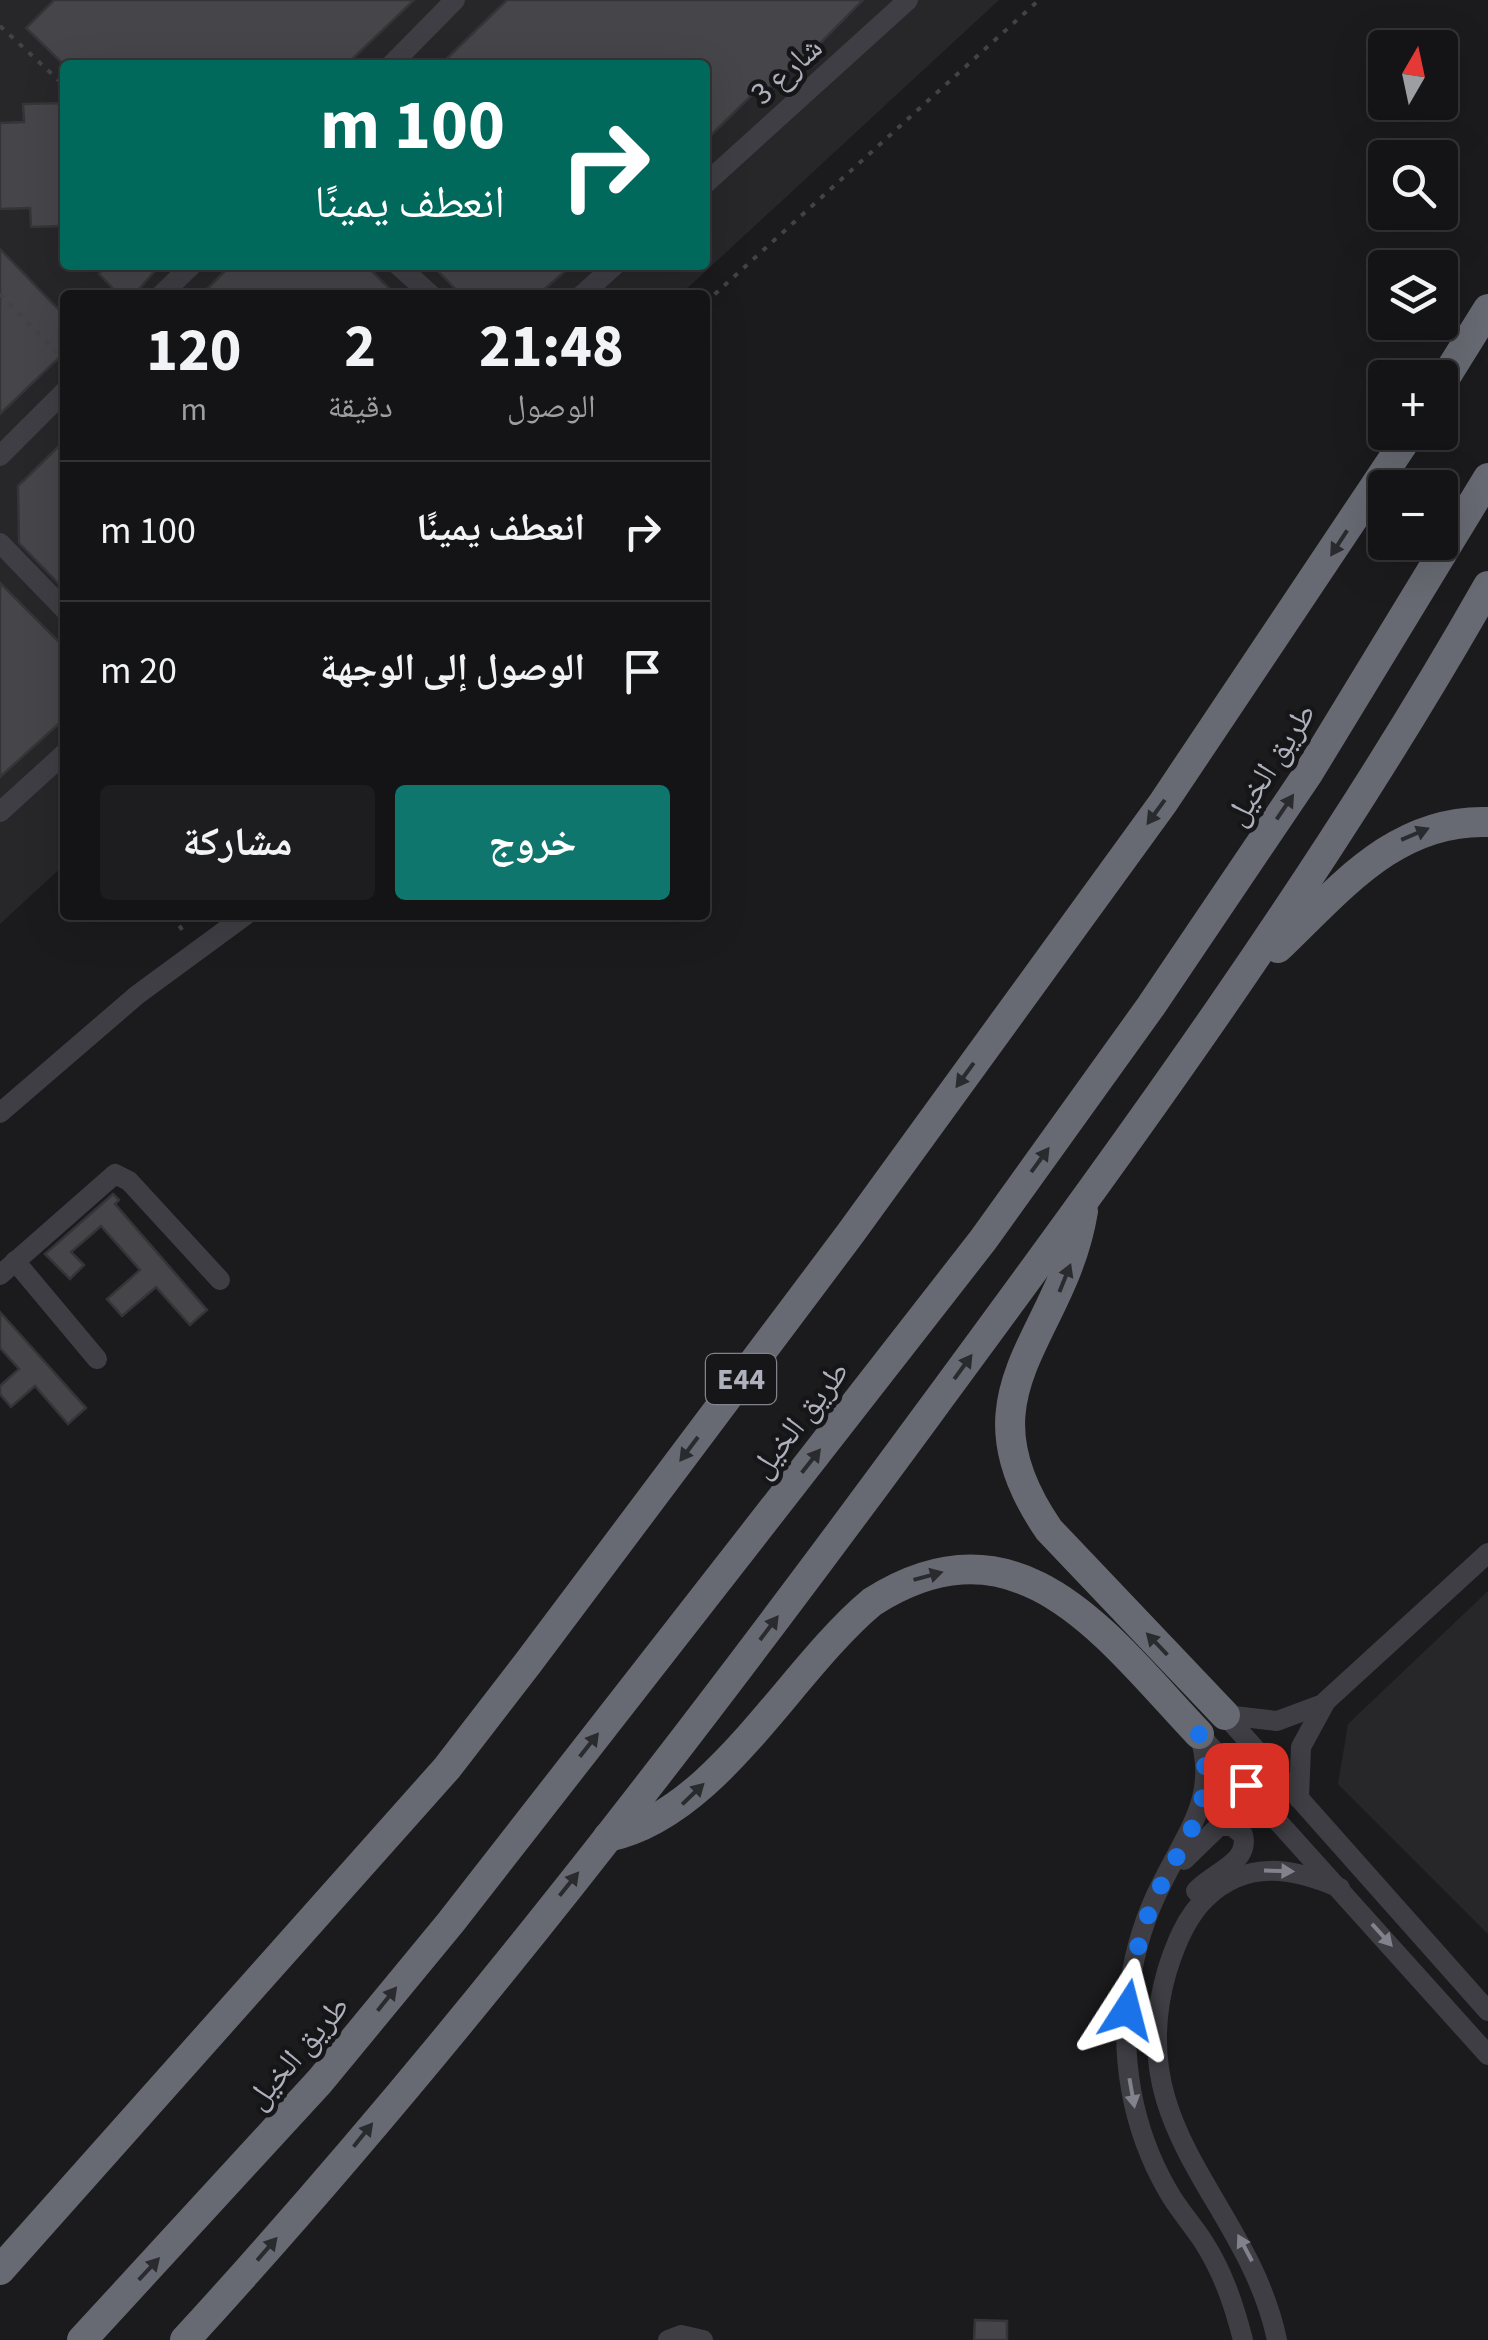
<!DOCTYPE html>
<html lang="ar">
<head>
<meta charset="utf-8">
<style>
	body { margin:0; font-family:"Source Sans 3","Noto Naskh Arabic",sans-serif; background:#1d1d1f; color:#f1f3f6; direction:rtl; height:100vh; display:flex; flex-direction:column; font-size:38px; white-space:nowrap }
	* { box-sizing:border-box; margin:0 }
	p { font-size:32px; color:#9d9ea1 }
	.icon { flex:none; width:55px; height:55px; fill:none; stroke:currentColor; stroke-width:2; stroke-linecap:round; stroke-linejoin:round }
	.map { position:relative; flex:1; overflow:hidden; direction:ltr }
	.side { position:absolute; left:60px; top:290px; width:650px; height:630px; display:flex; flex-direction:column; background:#141416; border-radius:10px; box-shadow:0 10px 40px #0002,0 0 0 2px #333335; direction:rtl }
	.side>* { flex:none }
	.top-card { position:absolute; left:60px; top:60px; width:650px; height:210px; border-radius:10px; box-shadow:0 10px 40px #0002,0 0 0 2px #333335; direction:rtl; background:#00695c; color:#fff; overflow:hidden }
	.needle { width:65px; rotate:9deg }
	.controls { position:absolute; left:1368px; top:30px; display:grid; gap:20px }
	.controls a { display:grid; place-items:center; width:90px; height:90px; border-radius:10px; background:#141416; box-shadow:0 10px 40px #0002,0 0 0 2px #333335; font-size:50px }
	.pin { position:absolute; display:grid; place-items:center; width:85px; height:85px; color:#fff; margin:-42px; border-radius:20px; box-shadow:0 5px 15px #0006 }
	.me { position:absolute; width:110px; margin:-55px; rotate:9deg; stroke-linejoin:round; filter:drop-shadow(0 0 8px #0008) }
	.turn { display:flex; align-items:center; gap:35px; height:210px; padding:0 40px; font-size:45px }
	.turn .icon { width:130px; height:130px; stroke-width:2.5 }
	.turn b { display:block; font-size:70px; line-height:85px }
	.eta { display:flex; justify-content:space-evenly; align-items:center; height:170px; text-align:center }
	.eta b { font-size:60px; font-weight:700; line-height:70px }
	.cta { display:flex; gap:20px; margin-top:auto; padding:20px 40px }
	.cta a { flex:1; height:115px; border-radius:10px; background:#0f766e; color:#fff; font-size:40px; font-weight:700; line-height:115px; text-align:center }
	.cta a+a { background:#1d1d1f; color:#f1f3f6 }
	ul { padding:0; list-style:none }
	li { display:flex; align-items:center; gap:30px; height:140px; padding:0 40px; border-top:2px solid #333335 }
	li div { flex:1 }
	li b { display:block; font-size:38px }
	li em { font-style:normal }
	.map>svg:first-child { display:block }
</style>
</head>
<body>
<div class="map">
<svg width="1488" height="2340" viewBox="0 0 1488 2340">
	<rect width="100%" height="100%" fill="#1b1b1d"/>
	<g fill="#27272a" fill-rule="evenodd">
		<path d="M0,0H999L680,295H65V864L0,924ZM65,65H705V265H65Z"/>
		<path d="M1488,1591V1934L1338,1784L1348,1724Z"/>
	</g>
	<g fill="#45454a" stroke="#353539" stroke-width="2.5">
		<path d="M54,0H414L346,65H64L26,28Z"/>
		<path d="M507,0H863L798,66L796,63L766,91L761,86L705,141V65H440Z"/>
		<path d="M63,103L65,226L31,227L30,208L0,209V123L24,122L23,104Z"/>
		<path d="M0,249L65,316V352L0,414Z"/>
		<path d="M106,265H160L134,295H119L99,274Z"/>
		<path d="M231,265H366L396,295H201Z"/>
		<path d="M432,265H572L538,295H461Z"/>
		<path d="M65,440V590L19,543L18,486Z"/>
		<path d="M0,583L65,648L63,720L0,777Z"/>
		<path d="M113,1194L119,1200L115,1204L207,1310L190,1325L156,1287L122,1316L107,1299L140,1270L101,1226L71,1252L84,1265L70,1279L45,1254Z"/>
		<path d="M0,1312L86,1408L68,1424L35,1386L11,1407L0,1394V1386L19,1369L0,1348Z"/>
		<path d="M975,2320L1007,2321V2340H974Z"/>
	</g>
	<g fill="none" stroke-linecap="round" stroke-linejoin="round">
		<g stroke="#424349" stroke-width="4" stroke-dasharray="5 8" stroke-linecap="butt">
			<path d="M0,26L65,86"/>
			<path d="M0,294L65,361"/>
			<path d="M705,303L1039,0"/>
			<path d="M172,915L185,934"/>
		</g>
		<g stroke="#3e3e44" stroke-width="20">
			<path d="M391,65L455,0"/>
			<path d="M705,184L908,0"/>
			<path d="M398,265L431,295"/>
			<path d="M161,295L192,265"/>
			<path d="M582,295L615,265"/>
			<path d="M0,456L65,391"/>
			<path d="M0,543L65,610"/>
			<path d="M0,812L65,753"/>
			<path d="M0,1113L137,995L246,915"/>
			<path d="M15,1261L97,1359"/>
			<path d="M0,1275L115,1174L129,1181L220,1280"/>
			<path d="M1225,1715L1488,2011"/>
			<path d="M1225,1715L1277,1721L1320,1705"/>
			<path d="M1199,1734C1219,1795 1188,1830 1162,1883C1146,1914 1135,1949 1130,1984C1119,2056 1132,2129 1168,2191C1178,2209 1192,2224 1203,2241C1223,2272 1234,2305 1243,2340"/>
			<path d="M1200,1735L1488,2055"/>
			<path d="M1299,1799L1301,1747L1326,1701L1488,1553"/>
			<path d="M1184,1860L1219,1826H1232L1243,1835C1250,1863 1213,1872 1196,1891"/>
			<path d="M668,2340L681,2335L703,2340"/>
			<path d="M1277,2340C1248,2201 1120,2131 1167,1971C1175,1945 1186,1917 1206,1898C1247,1859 1293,1868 1340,1888"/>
		</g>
		<g stroke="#686a73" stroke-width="30">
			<path d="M1440,386L1488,309"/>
			<path d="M1278,948C1340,889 1395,819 1488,822"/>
			<path d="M1083,1211C1062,1340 953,1391 1049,1530L1225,1715"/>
			<path d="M608,1837C717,1814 788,1672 872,1602C1019,1508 1107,1637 1199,1734"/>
			<path d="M0,2270L447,1768L528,1663L850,1234L1163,803L1411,432"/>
			<path d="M82,2340L320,2081L451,1922L983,1240L1151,1006L1309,772L1488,478"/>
			<path d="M185,2340C451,2050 695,1731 928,1414C1126,1145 1323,877 1488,586"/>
		</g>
	</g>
	<defs><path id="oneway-solid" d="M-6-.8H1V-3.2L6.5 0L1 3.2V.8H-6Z" transform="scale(2.5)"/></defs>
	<g fill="#2a2b2f">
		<use href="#oneway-solid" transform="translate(1339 543) rotate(123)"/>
		<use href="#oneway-solid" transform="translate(1285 807) rotate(-56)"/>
		<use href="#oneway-solid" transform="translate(1156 812) rotate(126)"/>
		<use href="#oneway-solid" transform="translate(1415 834) rotate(-23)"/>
		<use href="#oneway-solid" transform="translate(965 1075) rotate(126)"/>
		<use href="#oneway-solid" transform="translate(1040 1160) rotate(-54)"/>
		<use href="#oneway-solid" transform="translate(1065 1278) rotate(-68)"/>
		<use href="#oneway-solid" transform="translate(963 1367) rotate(-54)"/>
		<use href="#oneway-solid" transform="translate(689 1449) rotate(127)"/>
		<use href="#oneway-solid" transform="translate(811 1461) rotate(-52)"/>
		<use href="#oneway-solid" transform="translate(928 1576) rotate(-15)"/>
		<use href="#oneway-solid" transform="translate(769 1628) rotate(-53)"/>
		<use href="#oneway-solid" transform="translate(1157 1644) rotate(-134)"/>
		<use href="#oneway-solid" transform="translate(589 1745) rotate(-52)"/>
		<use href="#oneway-solid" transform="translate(693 1794) rotate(-44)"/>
		<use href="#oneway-solid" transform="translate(569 1884) rotate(-51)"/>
		<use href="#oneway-solid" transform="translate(387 1999) rotate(-51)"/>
		<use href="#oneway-solid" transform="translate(363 2135) rotate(-51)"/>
		<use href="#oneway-solid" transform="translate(267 2249) rotate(-49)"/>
		<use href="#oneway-solid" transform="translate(149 2269) rotate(-47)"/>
	</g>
	<g fill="#81828c">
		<use href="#oneway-solid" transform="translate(1279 1871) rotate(2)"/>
		<use href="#oneway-solid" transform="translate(1382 1935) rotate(48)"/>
		<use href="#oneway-solid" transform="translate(1132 2093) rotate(80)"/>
		<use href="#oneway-solid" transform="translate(1245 2248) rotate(-118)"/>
	</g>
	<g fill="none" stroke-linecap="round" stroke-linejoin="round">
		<path stroke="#1a73e8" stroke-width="18" stroke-dasharray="0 32.4" d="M1127,2010C1131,1974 1138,1939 1152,1905C1178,1842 1222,1809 1199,1734L1246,1785"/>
	</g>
	<g text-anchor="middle" stroke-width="9" stroke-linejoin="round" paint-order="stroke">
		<rect fill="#161618" stroke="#80828b" stroke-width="2.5" x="706" y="1354" width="70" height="50" rx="8"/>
		<g font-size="30" font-weight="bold" fill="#aeb0bc">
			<text x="741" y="1389">E44</text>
		</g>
		<g font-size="32" fill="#aeb0bc" stroke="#161618">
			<text transform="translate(786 70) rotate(-42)" y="11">شارع 3</text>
			<text transform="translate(1270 764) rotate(-57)" y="11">طريق الخيل</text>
			<text transform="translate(799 1419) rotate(-52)" y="11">طريق الخيل</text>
			<text transform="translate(297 2052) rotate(-49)" y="11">طريق الخيل</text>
		</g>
	</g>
</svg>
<div class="controls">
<a><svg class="needle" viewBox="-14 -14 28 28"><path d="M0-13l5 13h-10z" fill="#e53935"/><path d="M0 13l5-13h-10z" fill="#9d9ea1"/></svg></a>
<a><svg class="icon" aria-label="search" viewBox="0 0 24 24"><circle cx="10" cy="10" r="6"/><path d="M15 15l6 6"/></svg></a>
<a><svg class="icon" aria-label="layers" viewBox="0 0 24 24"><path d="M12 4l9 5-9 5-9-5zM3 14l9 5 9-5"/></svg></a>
<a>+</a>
<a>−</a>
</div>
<div class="pin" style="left:1246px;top:1785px;background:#d93025"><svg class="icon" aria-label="arrive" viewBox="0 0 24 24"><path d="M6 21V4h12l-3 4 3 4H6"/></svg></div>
<svg class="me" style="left:1127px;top:2010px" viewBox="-20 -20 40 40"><path d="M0-17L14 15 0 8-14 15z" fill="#1a73e8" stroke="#fff" stroke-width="4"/></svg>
<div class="top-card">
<div class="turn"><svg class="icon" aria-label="right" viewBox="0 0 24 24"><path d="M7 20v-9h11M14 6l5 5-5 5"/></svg><div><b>100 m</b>انعطف يمينًا</div></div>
</div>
<section class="side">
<div class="eta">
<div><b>21:48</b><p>الوصول</p></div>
<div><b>2</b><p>دقيقة</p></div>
<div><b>120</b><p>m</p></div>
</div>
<ul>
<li><svg class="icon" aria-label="right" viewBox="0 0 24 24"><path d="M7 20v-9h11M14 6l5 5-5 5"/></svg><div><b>انعطف يمينًا</b></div><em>100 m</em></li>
<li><svg class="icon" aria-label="arrive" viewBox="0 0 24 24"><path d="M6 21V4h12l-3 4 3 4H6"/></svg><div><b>الوصول إلى الوجهة</b></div><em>20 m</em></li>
</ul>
<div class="cta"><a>خروج</a><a>مشاركة</a></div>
</section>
</div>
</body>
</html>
